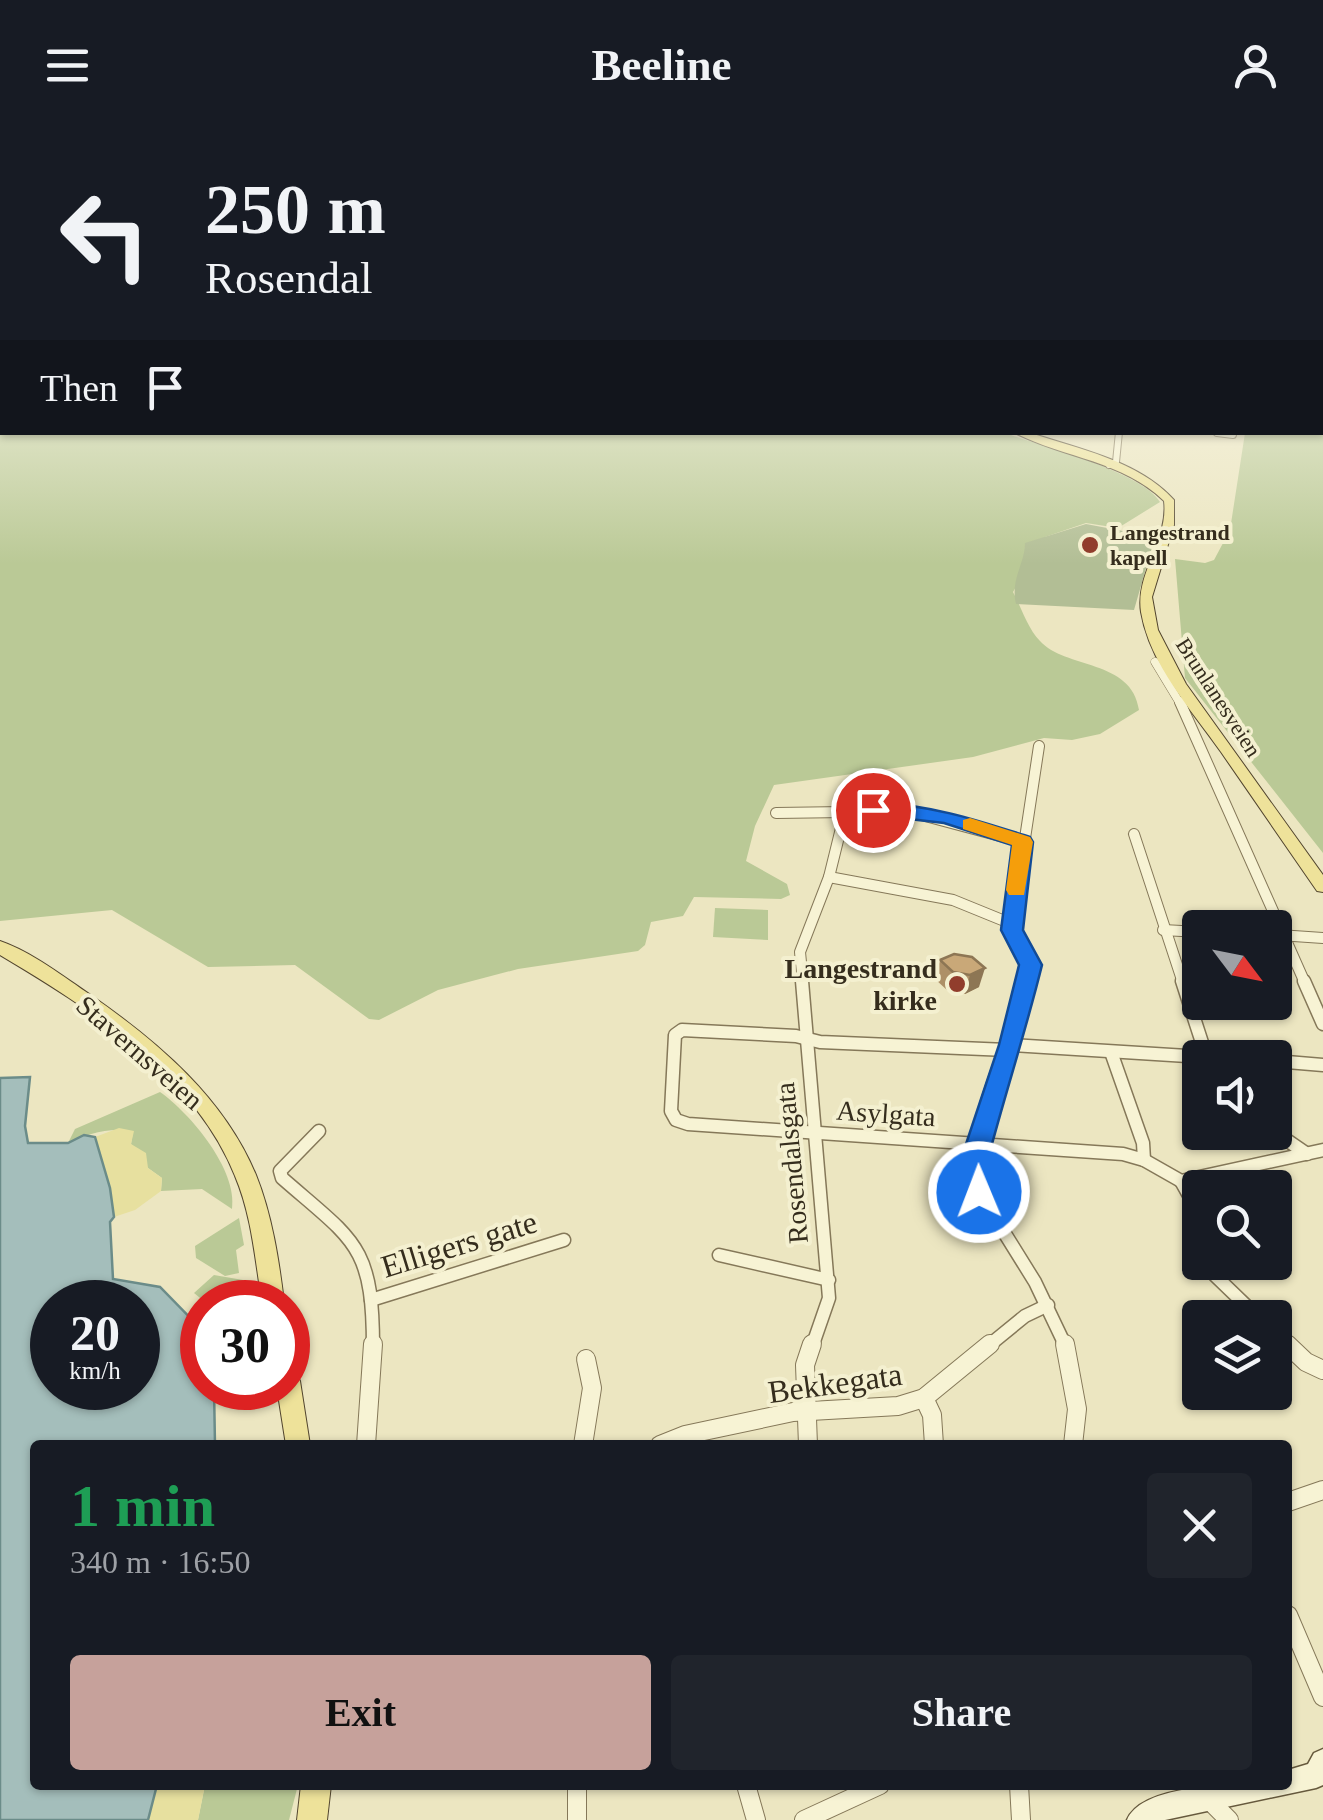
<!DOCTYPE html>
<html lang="en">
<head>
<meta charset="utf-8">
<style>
	body { margin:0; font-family:Georgia,serif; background:#20242c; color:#f1f3f6; height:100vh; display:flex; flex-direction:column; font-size:38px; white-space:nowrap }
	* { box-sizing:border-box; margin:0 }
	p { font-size:32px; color:#9ea1a6 }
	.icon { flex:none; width:55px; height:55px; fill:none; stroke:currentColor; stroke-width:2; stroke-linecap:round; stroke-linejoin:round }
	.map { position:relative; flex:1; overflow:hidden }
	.panel { position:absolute; left:30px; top:1310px; width:1262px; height:350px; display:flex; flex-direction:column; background:#171b24; border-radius:10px; box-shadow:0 2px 8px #0004 }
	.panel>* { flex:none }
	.guide { position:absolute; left:0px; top:0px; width:1325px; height:305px; box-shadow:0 2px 8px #0004; background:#171b24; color:#f1f3f6; overflow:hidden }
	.needle { width:65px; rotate:122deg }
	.tools { position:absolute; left:1182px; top:780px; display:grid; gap:20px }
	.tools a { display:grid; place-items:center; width:110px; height:110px; border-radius:10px; background:#171b24; box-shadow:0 2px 8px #0004; font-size:50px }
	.speed { position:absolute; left:30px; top:1150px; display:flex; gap:20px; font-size:50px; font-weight:700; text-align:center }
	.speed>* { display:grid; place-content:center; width:130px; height:130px; border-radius:50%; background:#171b24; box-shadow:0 2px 8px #0004; line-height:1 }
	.speed small { font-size:25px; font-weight:400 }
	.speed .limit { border:15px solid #d22; background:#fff; color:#111 }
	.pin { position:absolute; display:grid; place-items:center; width:85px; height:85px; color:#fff; margin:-42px; border:5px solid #fff; border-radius:50%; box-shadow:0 2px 10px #0007 }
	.me { position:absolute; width:110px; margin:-55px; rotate:359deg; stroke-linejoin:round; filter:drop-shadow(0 0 8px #0008) }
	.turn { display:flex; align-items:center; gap:35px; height:210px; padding:0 40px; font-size:45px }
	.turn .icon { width:130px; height:130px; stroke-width:2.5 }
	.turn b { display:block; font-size:70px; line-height:85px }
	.then { display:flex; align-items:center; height:95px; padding:0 40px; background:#0003; gap:20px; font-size:38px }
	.round { display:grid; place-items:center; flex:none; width:105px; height:105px; border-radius:10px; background:#20242c }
	.summary { display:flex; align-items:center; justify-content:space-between; height:170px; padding:0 40px }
	h1 { font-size:60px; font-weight:700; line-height:75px; color:#1e9e55 }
	.cta { display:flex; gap:20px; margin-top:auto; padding:20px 40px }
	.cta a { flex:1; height:115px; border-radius:10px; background:#c6a19b; color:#111; font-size:40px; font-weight:700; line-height:115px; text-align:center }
	.cta a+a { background:#20242c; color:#f1f3f6 }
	header { display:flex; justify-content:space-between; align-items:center; height:130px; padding:0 40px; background:#171b24; font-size:45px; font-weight:700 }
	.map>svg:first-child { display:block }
</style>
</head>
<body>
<header><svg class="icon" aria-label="menu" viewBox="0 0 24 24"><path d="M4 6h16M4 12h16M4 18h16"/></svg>Beeline<svg class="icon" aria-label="person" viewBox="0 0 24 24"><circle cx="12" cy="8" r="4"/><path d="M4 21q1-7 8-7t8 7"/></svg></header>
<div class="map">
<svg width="1323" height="1690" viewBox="0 0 1323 1690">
	<rect width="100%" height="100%" fill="#ece6c1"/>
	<g fill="#bac996">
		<path d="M0,198L2,302L1005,303C1039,315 1143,342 1160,372L1118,398L1086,393L1045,407L1013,462C1021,477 1028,499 1040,511C1065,539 1132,529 1139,580L1100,604L1072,610L1044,608L973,627L774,655L755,696L746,731L787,754L790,765L781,769L694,767L683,786L651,792L645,815L638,821L518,839L438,860L379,890L369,889L295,835L208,837L112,780L0,791Z"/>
		<path d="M1323,198V723L1185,548L1175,429L1205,433L1214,430L1230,400L1245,303L1322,302Z"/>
		<path d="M715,778L768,780V810L713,807Z"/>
		<path d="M160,962C190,983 238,1040 232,1079L202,1059L161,1061L162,1048L148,1038L131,1014L133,1002C114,996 85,1004 68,1013L75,999Z"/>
		<path d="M239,1088L244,1115L236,1120L239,1143L225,1146L196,1128L195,1116Z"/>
		<path d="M214,1145L243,1150L246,1172H205L194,1163Z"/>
		<path d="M205,1655H298L289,1690H198Z"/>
	</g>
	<g fill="#e7e09f">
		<path d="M119,998L134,1001L131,1014L146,1023L148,1038L162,1048L161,1061L135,1080L114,1087L110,1058L95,1007Z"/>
		<path d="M157,1655H205L198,1690H148Z"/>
	</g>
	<path fill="#b2be95" d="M1086,394L1155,407L1134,480L1016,474C1010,449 1025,434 1025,413Z"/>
	<path fill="#a4bebb" stroke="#6b8c89" stroke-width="2.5" fill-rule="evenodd" d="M30,947L25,996L28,1013H68L84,1005L95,1007L110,1058L114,1087L110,1092L113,1149L160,1157L202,1200V1258H214L215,1315H35V1655H157L148,1690H0V948ZM52,1172H138V1258H52Z"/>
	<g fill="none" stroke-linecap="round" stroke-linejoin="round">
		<g stroke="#857859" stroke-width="8">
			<g id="street-far4">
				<path d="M1217,303L1233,305"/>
				<path d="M1109,335L1116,332L1119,302"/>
			</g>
		</g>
		<g stroke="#857859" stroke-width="9">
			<path id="street-far3" d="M1155,532L1181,575"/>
		</g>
		<g stroke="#857859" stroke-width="12">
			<g id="street-far2">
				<path d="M1180,572L1305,853"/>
				<path d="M776,683L845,682"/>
				<path d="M1134,704L1183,853"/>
				<path d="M1012,794L953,770L829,747L845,682L914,683L1023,712"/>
				<path d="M1163,800L1200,802"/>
				<path d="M1279,805L1323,808"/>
				<path d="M803,853L800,822L829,747"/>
				<path d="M1026,853L1030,835L1012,794L1039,616"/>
			</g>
		</g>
		<g stroke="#857859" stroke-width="15">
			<g id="street-far1">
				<path d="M802,851L829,1168L812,1217"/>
				<path d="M1027,851C1013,918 964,994 979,1062L1035,1152L1066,1217"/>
				<path d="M1182,851L1207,928"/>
				<path d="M1304,851L1323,894"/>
				<path d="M1011,915L1219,928"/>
				<path d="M1007,920L820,912L796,906L682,900L675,905L671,981L676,990L688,994L1123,1024L1144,1030L1181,1051L1323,1020"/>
				<path d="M1111,922L1143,1013L1144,1030"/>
				<path d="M1275,931L1323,935"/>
				<path d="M319,1001L280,1041L282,1048C354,1111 373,1114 373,1217"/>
				<path d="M1275,1002L1307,1024"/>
				<path d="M1181,1051L1200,1085"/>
				<path d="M719,1125L829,1150"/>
				<path d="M1201,1132L1259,1188"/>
				<path d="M371,1170L564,1110"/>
				<path d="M1275,1202L1290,1217"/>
				<path d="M987,1217L1025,1186L1048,1175"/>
			</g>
		</g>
		<g stroke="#857859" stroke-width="20">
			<g id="street">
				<path d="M1065,1214L1077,1279L1073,1315"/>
				<path d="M1287,1214L1306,1232L1323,1240"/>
				<path d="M924,1268L932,1285L934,1315"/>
				<path d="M366,1315L373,1214"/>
				<path d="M583,1315L592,1258L586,1229"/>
				<path d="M660,1315L685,1305L793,1282L898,1276L924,1268L990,1214"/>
				<path d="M808,1315L805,1235L812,1214"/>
				<path d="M1288,1372L1323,1360"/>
				<path d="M1288,1485L1323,1567"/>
				<path d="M577,1655V1690"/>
				<path d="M746,1655L756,1690"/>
				<path d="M1019,1655L1021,1690"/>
				<path d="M1201,1655L1206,1667L1229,1690"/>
				<path d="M804,1690L880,1655"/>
			</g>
		</g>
		<g stroke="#66593d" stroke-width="3">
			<path id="secondary" d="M1323,1619V1655L1316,1658L1165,1690H1127C1144,1650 1251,1655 1288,1655V1640L1308,1634L1314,1623Z"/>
		</g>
		<g stroke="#52452e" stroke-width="2">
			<g id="primary">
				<path d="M1013,302H1028C1078,319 1138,330 1174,370V395L1152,467L1158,500L1186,554L1323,745V762L1317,761C1285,715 1253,668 1221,622C1191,579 1150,535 1141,482C1135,443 1169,410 1164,371C1122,330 1062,328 1013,302Z"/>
				<path d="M0,811C32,822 64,847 92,866C159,913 224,968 256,1045C272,1085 279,1130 284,1172H262C255,1130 252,1086 235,1046C195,945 89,878 0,825Z"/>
				<path d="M288,1239L296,1243L300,1251L310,1315H286L277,1258H288Z"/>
				<path d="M301,1655H331L327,1690H297Z"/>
			</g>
		</g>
		<use href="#street-far4" stroke="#f7f3d4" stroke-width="6"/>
		<use href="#street-far3" stroke="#f7f3d4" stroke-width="8"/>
		<use href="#street-far2" stroke="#f7f3d4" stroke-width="10"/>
		<use href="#street-far1" stroke="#f7f3d4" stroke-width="12"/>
		<use href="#street" stroke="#f7f3d4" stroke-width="18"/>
		<use href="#secondary" fill="#f7f3d4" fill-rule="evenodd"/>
		<use href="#primary" fill="#eee29a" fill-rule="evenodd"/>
	</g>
	<path fill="#ad9067" d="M954,824L979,857L965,864L948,861L935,849L940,830Z"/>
	<path fill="#8d7654" d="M985,838L979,857L965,864L970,845Z"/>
	<path fill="#c9a878" stroke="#8d7654" stroke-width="2.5" d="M954,824L972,827L985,838L970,845L953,842L940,830Z"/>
	<linearGradient id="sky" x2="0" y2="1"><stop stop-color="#8db8d6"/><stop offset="0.46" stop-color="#f6f4e3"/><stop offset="1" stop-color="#f6f4e3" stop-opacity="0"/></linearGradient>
	<rect width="1323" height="434" fill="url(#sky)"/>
	<path fill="#1a73e8" stroke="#114b97" stroke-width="2.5" d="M873,673C929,674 977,690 1030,707L1033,712L1023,800L1042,835C1026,900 1006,961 989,1025C984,1041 996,1056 989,1071L979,1074L969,1071L960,1032L999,915L1019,835L1001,800L1012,715L944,693L866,684L863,680Z"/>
	<path fill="#f59e0b" d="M970,688L1030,707L1033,712L1024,765H1009L1006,760L1012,715L963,699V690Z"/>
	<g fill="#913d2c" stroke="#f4f0d0" stroke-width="4">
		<circle cx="1090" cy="415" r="10"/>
		<circle cx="957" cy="854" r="10"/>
	</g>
	<g text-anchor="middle" stroke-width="8" stroke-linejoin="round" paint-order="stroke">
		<g font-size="22" font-weight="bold" fill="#352d1d" stroke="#f4f0d0" text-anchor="start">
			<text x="1110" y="410">Langestrand<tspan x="1110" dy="25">kapell</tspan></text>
		</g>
		<g font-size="22" fill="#352d1d" stroke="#f4f0d0">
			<text transform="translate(1219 567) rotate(57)" y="8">Brunlanesveien</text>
		</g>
		<g font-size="28" font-weight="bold" fill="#352d1d" stroke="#f4f0d0" text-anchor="end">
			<text x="937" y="848">Langestrand<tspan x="937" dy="32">kirke</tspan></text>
		</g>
		<g font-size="28" fill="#352d1d" stroke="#f4f0d0">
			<text transform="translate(140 922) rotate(41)" y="10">Stavernsveien</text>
			<text transform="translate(886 983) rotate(4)" y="10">Asylgata</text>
			<text transform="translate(791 1033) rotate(-95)" y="10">Rosendalsgata</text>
		</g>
		<g font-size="32" fill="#352d1d" stroke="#f4f0d0">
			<text transform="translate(459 1114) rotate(-17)" y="11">Elligers gate</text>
			<text transform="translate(835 1253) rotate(-8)" y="11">Bekkegata</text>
		</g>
	</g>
</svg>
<div class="tools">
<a><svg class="needle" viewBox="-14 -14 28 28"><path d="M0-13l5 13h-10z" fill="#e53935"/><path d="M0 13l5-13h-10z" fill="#9ea1a6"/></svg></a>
<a><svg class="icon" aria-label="sound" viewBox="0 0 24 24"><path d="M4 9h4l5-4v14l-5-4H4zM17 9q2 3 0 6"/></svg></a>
<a><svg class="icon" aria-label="search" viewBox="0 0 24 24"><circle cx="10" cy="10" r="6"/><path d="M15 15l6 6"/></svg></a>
<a><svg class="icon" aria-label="layers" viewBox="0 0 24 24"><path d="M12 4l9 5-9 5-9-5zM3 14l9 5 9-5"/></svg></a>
</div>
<div class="speed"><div>20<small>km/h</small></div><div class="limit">30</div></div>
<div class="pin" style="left:873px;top:680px;background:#d93025"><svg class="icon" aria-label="arrive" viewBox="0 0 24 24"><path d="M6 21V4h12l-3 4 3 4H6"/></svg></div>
<svg class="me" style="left:979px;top:1062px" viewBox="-20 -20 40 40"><circle r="17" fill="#1a73e8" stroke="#fff" stroke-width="3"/><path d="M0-11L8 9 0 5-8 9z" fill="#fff"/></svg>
<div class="guide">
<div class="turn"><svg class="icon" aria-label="left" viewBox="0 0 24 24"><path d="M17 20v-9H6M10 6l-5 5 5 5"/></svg><div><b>250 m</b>Rosendal</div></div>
<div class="then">Then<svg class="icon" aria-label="arrive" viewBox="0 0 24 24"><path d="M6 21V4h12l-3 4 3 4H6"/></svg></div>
</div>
<section class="panel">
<div class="summary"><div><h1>1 min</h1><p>340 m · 16:50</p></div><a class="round"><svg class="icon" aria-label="close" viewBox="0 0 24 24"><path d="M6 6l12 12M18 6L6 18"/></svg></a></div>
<div class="cta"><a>Exit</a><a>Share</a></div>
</section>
</div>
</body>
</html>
